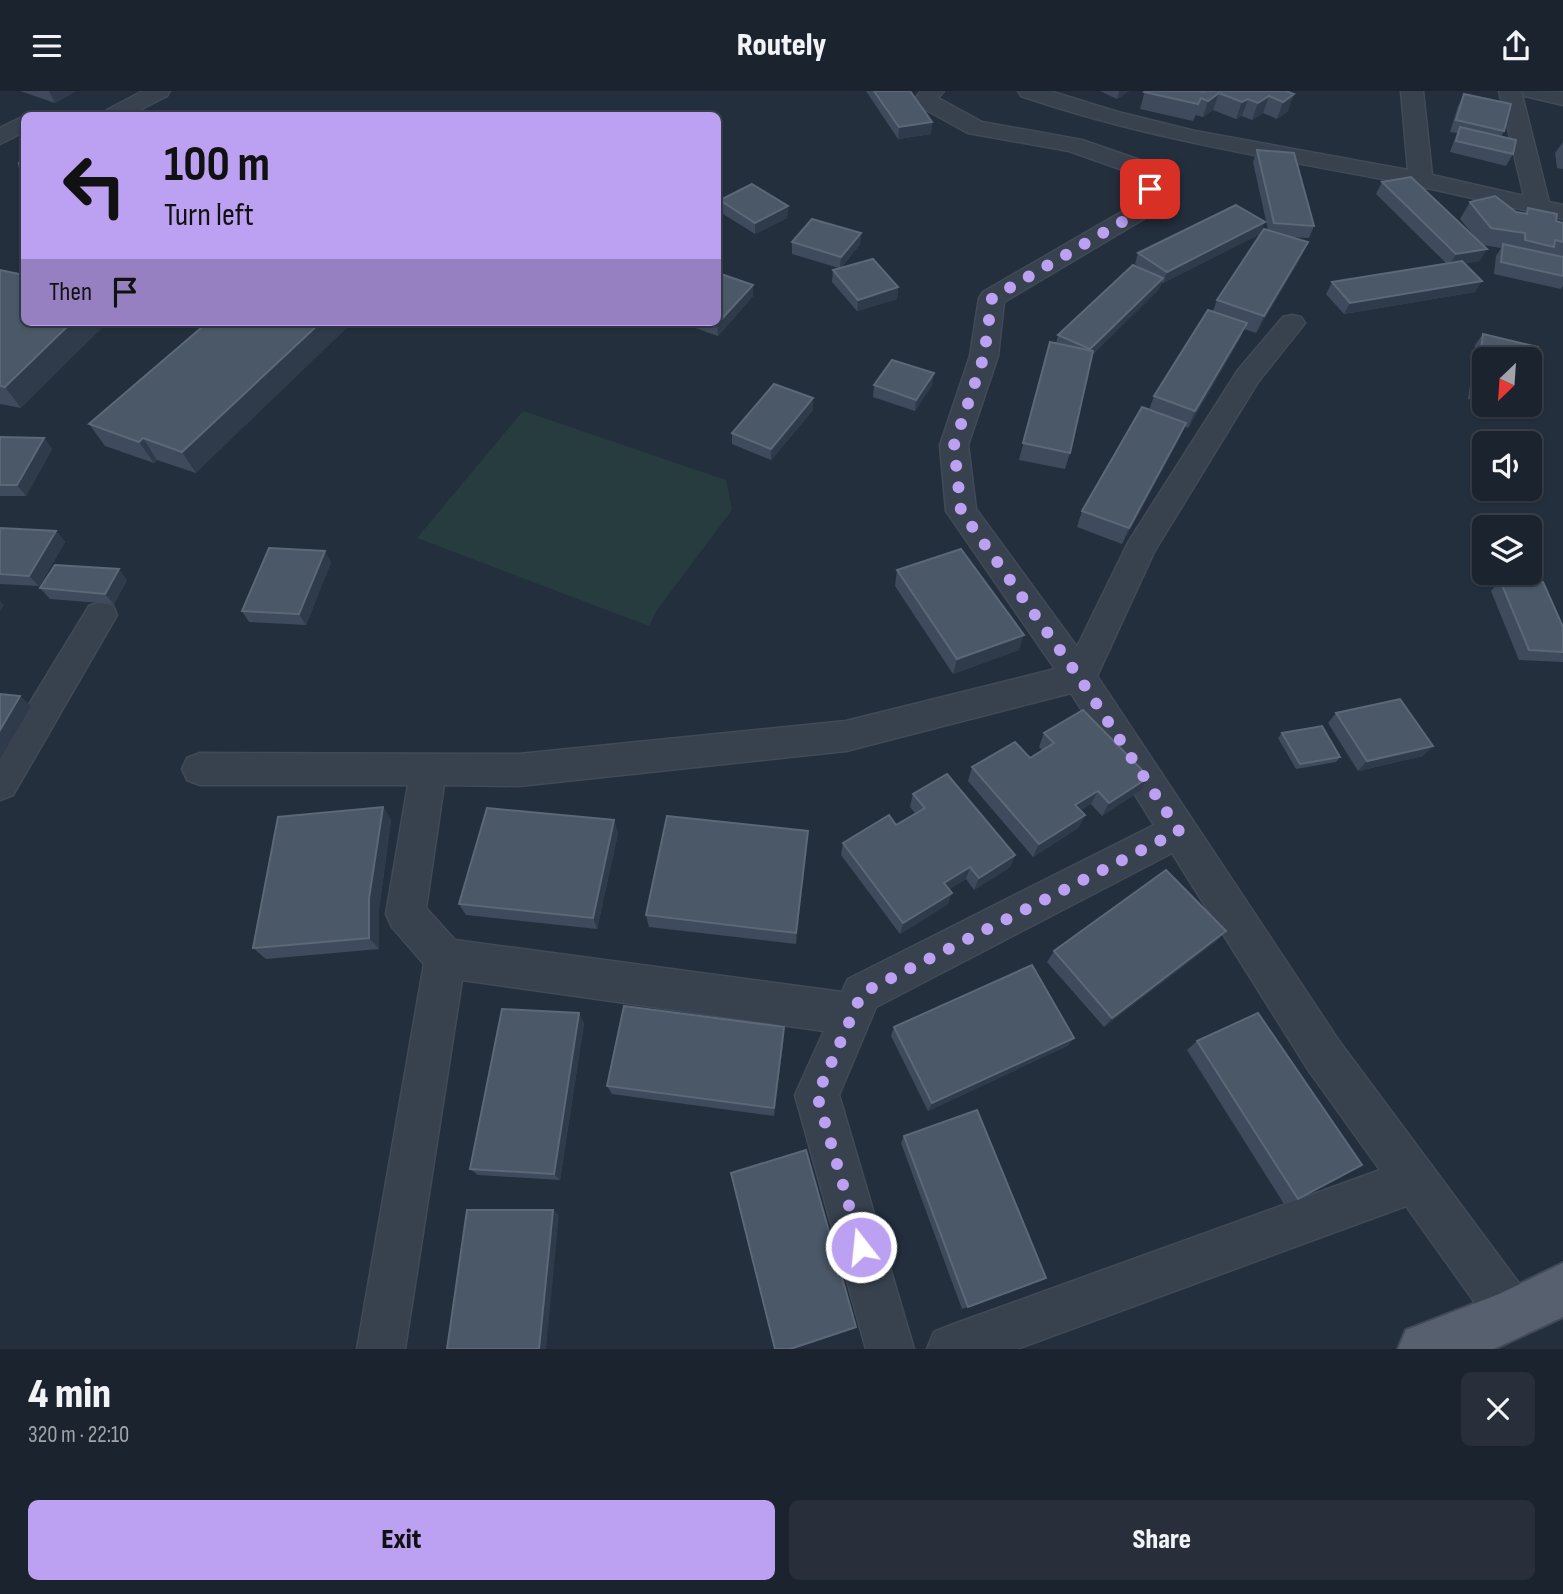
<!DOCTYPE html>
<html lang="en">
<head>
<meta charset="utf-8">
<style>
	body { margin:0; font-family:"Sofia Sans Condensed",sans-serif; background:#282f3a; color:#f1f3f6; height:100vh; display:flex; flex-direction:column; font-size:26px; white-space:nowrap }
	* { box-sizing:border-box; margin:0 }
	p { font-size:23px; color:#a0a4aa }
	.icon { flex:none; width:38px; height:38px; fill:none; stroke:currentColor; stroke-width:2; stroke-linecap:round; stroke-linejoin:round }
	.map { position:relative; height:1258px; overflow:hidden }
	.details { display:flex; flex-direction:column; background:#1b232e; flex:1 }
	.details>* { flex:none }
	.hud { position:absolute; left:21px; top:21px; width:700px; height:214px; border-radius:10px; box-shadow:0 2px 5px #0004,0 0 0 2px #39404a; background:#bca0f2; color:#111; overflow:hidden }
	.needle { width:46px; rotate:205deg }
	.buttons { position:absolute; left:1472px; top:256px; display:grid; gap:14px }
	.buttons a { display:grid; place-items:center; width:70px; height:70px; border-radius:10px; background:#1b232e; box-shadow:0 2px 5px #0004,0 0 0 2px #39404a; font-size:35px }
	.pin { position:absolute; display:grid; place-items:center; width:60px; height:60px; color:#fff; margin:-30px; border-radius:14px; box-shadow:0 4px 10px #0006 }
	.me { position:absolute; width:77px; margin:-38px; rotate:344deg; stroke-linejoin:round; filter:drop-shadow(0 0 5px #0008) }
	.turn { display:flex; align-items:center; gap:24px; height:147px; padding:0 28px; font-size:32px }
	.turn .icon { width:91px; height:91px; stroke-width:2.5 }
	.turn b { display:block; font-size:49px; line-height:60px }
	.then { display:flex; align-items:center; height:66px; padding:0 28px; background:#0003; gap:14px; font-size:26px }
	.round { display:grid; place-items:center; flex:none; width:74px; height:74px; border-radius:10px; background:#282f3a }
	.headline { display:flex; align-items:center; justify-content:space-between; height:119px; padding:0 28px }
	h1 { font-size:42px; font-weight:800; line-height:52px }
	.action { display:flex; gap:14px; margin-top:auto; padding:14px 28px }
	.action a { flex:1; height:80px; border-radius:10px; background:#bca0f2; color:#111; font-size:28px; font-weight:800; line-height:80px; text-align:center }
	.action a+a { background:#282f3a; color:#f1f3f6 }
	header { display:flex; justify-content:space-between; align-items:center; height:91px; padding:0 28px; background:#1b232e; font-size:32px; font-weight:800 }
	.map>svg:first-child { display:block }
</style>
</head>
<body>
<header><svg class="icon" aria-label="menu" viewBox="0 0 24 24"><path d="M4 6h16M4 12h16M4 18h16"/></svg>Routely<svg class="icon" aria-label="share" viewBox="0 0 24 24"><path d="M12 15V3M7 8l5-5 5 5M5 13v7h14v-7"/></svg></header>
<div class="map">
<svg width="1563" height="1258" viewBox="0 0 1563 1258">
	<rect width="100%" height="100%" fill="#242f3e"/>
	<path fill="#263c3f" d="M523,320L726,389L732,419L657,519L649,535L417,447Z"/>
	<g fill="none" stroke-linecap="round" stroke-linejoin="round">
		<g stroke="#414a57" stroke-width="3">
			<g id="minor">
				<path d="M143,0H170L167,5L130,24H104L107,19Z"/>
				<path d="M921,0H944L938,7L982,31L1082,49L1160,76C1166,86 1164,110 1157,120L1004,211L998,265L968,354L976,418L1077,556L1129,450L1238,279L1283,226L1292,224L1301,226L1305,232L1258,291L1154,461L1097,585L1339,950L1530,1207L1537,1224L1530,1241L1513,1248L1496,1241L1406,1115L1017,1258H927L934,1241L951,1234L1380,1079L1309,980L1172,762L876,916L839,1004L914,1258H866L795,1004L824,940L462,889L405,1258H357L424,873L392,836L386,823L408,694H200L187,689L182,678L187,667L200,662L519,663L846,630L1055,578L946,420L940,354L970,265L979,207L983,201L1137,112L1140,85L1069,60L968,42L917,14L914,9ZM1071,602L1154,734L848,888L842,901L455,849L426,817L444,694L519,695L846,660Z"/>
				<path d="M1018,0H1050L1118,21L1195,40L1408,79L1401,0H1423L1432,84L1524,105L1499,0H1521L1549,111L1563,114V128C1505,115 1446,100 1388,89C1264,66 1141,46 1021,5Z"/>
				<path d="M1522,0L1563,1V14L1525,5Z"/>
				<path d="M24,25V41L0,53V37Z"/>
				<path d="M101,511L113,515L117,524L13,704L0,709V661L89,515Z"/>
			</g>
		</g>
		<g stroke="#414a57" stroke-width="4">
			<path id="primary" d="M1563,1172V1226L1494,1258H1398L1406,1239L1499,1203Z"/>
		</g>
		<path stroke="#3f5557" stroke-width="2.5" stroke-dasharray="3.5 3.5" stroke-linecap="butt" d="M14,184L24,181"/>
		<use href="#minor" fill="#38414e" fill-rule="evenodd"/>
		<use href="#primary" fill="#56606e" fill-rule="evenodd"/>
	</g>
	<g fill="#3f4b5c">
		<path d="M20,0H76L55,12Z"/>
		<path d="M866,0H910L932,31L931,43L898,48Z"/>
		<path d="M1100,0H1129L1117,8Z"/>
		<path d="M1145,0H1289L1288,20L1277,28L1263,22L1252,29L1242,25L1236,28L1213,19L1203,26L1196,24L1193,30L1140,18Z"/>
		<path d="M1464,3L1504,40L1501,46L1513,63L1506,75L1450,61L1457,42L1450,41L1458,15Z"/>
		<path d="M1563,51V78L1557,77L1555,62Z"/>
		<path d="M1257,59L1314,135L1309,147L1289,146L1300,168L1256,242L1244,238L1239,249L1188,337L1184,335L1179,348L1122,453L1077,436L1082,420L1149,319L1154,305L1213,220L1217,209L1268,139L1253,71Z"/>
		<path d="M1382,91L1475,146L1460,128L1470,111L1524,123L1528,117L1556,130L1563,132V195L1561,198L1494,183L1496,165L1501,157L1483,154L1480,170L1465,172L1475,201L1344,223L1326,203L1332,191L1447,173L1376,103Z"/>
		<path d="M720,109L788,115L787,127L755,143L720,121Z"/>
		<path d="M861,142L860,153L841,177L898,196L897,208L857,220L832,191L833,179L839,177L792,163V151Z"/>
		<path d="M1260,143L1163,192L1162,191L1159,198L1092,264L1070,362L1065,378L1019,369L1050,251L1056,253L1058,244L1140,176L1135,173L1138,162Z"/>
		<path d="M0,179L21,317L0,313Z"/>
		<path d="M753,194V205L718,245L678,231H718Z"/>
		<path d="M242,232L196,382L157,369L154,372L105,355L89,333Z"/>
		<path d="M1483,243L1538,256L1534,311L1525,323L1489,313H1530V268H1484V312L1468,308L1475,254Z"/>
		<path d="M874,294H932L915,320L873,306Z"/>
		<path d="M813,319L771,369L732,353V342Z"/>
		<path d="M0,346L44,347L52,358L26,405H0Z"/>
		<path d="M0,437L56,440L65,451L39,495L0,493Z"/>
		<path d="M331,471L306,534L249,531L242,520Z"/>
		<path d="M897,479L1019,559L953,583L895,495Z"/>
		<path d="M127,489L114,513L50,508L40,497Z"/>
		<path d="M1500,489L1563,536V571L1519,569L1491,500Z"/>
		<path d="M1336,622L1423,665L1358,680L1328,632Z"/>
		<path d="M1044,642L1149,686L1141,699L1102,725L1091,713L1080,719L1085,724L1078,737L1033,766L968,690L972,676L1030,667L1042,659L1039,656Z"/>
		<path d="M1282,642L1340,666L1336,671L1296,678L1278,647Z"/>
		<path d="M913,703L1015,764L1010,776L974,799L966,788L949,798L948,813L900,843L841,764L843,752L896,734L915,722L910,716Z"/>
		<path d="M383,716L391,729L379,819V858L266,868L253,857Z"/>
		<path d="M808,740L796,853L649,836L646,824Z"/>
		<path d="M618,742L597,838L466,824L459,813Z"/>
		<path d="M1226,840L1215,851L1104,936L1047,871L1054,860Z"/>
		<path d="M584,932L560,1089L478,1084L470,1078Z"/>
		<path d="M784,936V945L774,1025L612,1003L607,995Z"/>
		<path d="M894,936L1074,947L1067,955L928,1020L891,945Z"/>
		<path d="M1197,950L1298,1108L1284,1113L1187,959Z"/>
		<path d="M904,1045L1046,1187L962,1218L901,1052Z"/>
	</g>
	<g fill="#2f3b4b">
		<path d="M49,0H76L55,12Z"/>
		<path d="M1119,0H1129L1117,8Z"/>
		<path d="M1219,2L1213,19L1203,26L1208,10Z"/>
		<path d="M1294,3L1288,20L1277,28L1283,11Z"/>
		<path d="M1269,5L1263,22L1252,29L1258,12Z"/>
		<path d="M1248,8L1242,25L1236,28L1242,11Z"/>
		<path d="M932,31L931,43L898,48L899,36Z"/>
		<path d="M788,115L787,127L755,143V132Z"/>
		<path d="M1265,131L1260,143L1163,192L1167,181Z"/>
		<path d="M861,142L860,153L840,178L841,166Z"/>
		<path d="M1308,151L1300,168L1256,242L1264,225Z"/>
		<path d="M1487,158L1480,170L1449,175L1456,163Z"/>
		<path d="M1163,187L1159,198L1086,270L1090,258Z"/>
		<path d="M1482,190L1475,201L1344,223L1350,212Z"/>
		<path d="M753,194V205L718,245L717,233Z"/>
		<path d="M898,196L897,208L857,220L858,209Z"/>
		<path d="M72,231H108L21,317L5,296Z"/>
		<path d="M321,231H353L196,382L182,361Z"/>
		<path d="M1247,232L1239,249L1188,337L1195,320Z"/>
		<path d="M934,282L932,294L915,320L916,309Z"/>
		<path d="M813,307V319L771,369V358Z"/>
		<path d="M1186,332L1179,348L1122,453L1129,437Z"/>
		<path d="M44,347L52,358L26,405L17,394Z"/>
		<path d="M143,347L157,369L154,372L139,351Z"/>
		<path d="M56,440L65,451L39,495L29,485Z"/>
		<path d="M325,460L331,471L306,534L299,523Z"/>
		<path d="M119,478L127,489L114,513L105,503Z"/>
		<path d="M0,510L4,514L0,520Z"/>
		<path d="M1024,544L1019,559L953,583L957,568Z"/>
		<path d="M20,605L31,615L0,668V639Z"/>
		<path d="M1433,655L1423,665L1358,680L1367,670Z"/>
		<path d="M1149,686L1141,699L1102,725L1109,712Z"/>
		<path d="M1098,700L1091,713L1069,727L1075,714Z"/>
		<path d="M383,716L391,729L379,819V858L369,847V807Z"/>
		<path d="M1085,724L1078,737L1033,766L1039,753Z"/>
		<path d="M614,729L618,742L597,838L593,827Z"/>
		<path d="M808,740L807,753L796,853V842Z"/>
		<path d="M1015,764L1010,776L974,799L979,787Z"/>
		<path d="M970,776L966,788L940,804L944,792Z"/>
		<path d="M952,802L948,813L900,843L903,832Z"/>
		<path d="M1226,840L1215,851L1104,936L1112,927Z"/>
		<path d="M579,922L584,932L560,1089L554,1083Z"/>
		<path d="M784,936V945L774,1025V1017Z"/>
		<path d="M1074,947L1067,955L928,1020L932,1012Z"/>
		<path d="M553,1119L559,1124L546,1258H539Z"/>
		<path d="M856,1236L854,1238L794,1258H790Z"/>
	</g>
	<g fill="#4b5868" stroke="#5c6777" stroke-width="2">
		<path d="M874,0H910L932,31L899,36Z"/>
		<path d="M1145,0H1198L1204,1L1206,0H1286L1294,3L1283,11L1269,5L1258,12L1248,8L1242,11L1219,2L1208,10L1201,7L1198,13L1144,1Z"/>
		<path d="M1464,3L1511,13L1504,40L1456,29Z"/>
		<path d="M206,22L228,24H204Z"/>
		<path d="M1460,36L1516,49L1513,63L1456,50Z"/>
		<path d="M1257,59L1294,62L1314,135L1274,132Z"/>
		<path d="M24,71V98L19,72Z"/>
		<path d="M1411,86L1487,158L1456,163L1382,91Z"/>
		<path d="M752,93L788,115L755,132L720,109Z"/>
		<path d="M1495,105L1516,121L1527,123L1528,117L1557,123L1556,130L1563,132V151L1555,149L1554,156L1525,149V142L1491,137L1470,111Z"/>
		<path d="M1236,114L1265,131L1167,181L1138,162Z"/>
		<path d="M812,128L861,142L841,166L792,151Z"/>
		<path d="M1264,138L1308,151L1264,225L1217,209Z"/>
		<path d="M1503,153L1563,166V185L1501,171Z"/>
		<path d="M873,168L898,196L858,209L833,179Z"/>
		<path d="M1462,170L1482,190L1350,212L1332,191Z"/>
		<path d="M1133,174L1163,187L1090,258L1058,244Z"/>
		<path d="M0,179L24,184V231H72L5,296L0,295Z"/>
		<path d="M718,182L753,194L717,233L711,231H718Z"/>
		<path d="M1208,219L1247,232L1195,320L1154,305Z"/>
		<path d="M208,231H239L242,232L244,231H321L182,361L143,347L139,351L89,333Z"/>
		<path d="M1483,243L1538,256L1534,311L1530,310V268H1484V298L1476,296Z"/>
		<path d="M1050,251L1093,260L1070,362L1023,352Z"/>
		<path d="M892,269L934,282L916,309L874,294Z"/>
		<path d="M774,293L813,307L771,358L732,342Z"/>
		<path d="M1142,316L1186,332L1129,437L1082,420Z"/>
		<path d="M0,346L44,347L17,394H0Z"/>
		<path d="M0,437L56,440L29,485L0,483Z"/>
		<path d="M269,457L325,460L299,523L242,520Z"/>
		<path d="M961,458L1024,544L957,568L897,479Z"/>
		<path d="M55,474L119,478L105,503L40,497Z"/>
		<path d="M1500,489L1543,491L1563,536V561L1529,559Z"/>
		<path d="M0,603L20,605L0,639Z"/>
		<path d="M1400,608L1433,655L1367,670L1336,622Z"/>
		<path d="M1083,619L1149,686L1109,712L1098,700L1075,714L1085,724L1039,753L972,676L1015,651L1030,667L1054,652L1044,642Z"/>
		<path d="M1322,635L1340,666L1300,673L1282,642Z"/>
		<path d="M947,683L1015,764L979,787L970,776L944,792L952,802L903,832L843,752L889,724L896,734L925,717L913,703Z"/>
		<path d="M383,716L369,807V847L253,857L278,726Z"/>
		<path d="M487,717L614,729L593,827L459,813Z"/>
		<path d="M667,725L808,740L796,842L646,824Z"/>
		<path d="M1166,779L1226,840L1112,927L1054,860Z"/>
		<path d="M1032,874L1074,947L932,1012L894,936Z"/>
		<path d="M624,915L784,936L774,1017L607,995Z"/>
		<path d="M502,918L579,922L554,1083L470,1078Z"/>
		<path d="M1258,922L1362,1074L1298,1108L1197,950Z"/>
		<path d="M977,1019L1046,1187L968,1216L904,1045Z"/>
		<path d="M806,1059L856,1236L790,1258H775L731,1082Z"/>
		<path d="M467,1119H553L539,1258H447Z"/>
	</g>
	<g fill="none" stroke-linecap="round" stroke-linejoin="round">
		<path stroke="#bca0f2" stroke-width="12" stroke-dasharray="0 21.6" d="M861,1156L817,1004L862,902L1179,740L1079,586L961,420L954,354L984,265L992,207L1149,115L1150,98"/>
	</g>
</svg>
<div class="buttons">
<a><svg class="needle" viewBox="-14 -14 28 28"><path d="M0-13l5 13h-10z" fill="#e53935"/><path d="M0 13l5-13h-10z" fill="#a0a4aa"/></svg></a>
<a><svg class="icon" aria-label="sound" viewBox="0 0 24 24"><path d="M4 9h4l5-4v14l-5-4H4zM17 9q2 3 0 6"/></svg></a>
<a><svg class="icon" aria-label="layers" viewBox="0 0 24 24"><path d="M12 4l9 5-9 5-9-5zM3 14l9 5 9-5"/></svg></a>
</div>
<div class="pin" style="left:1150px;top:98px;background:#d93025"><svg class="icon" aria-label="arrive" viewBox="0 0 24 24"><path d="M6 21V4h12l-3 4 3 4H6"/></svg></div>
<svg class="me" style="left:861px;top:1156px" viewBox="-20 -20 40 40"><circle r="17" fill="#bca0f2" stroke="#fff" stroke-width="3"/><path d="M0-11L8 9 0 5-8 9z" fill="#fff"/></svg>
<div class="hud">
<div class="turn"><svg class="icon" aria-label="left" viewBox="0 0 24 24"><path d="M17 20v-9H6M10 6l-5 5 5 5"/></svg><div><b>100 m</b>Turn left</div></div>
<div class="then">Then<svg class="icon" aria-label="arrive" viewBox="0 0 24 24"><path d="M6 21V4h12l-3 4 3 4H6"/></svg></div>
</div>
</div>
<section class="details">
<div class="headline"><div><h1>4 min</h1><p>320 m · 22:10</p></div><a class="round"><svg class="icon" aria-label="close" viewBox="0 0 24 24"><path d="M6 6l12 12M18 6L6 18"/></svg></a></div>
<div class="action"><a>Exit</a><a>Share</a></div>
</section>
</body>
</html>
